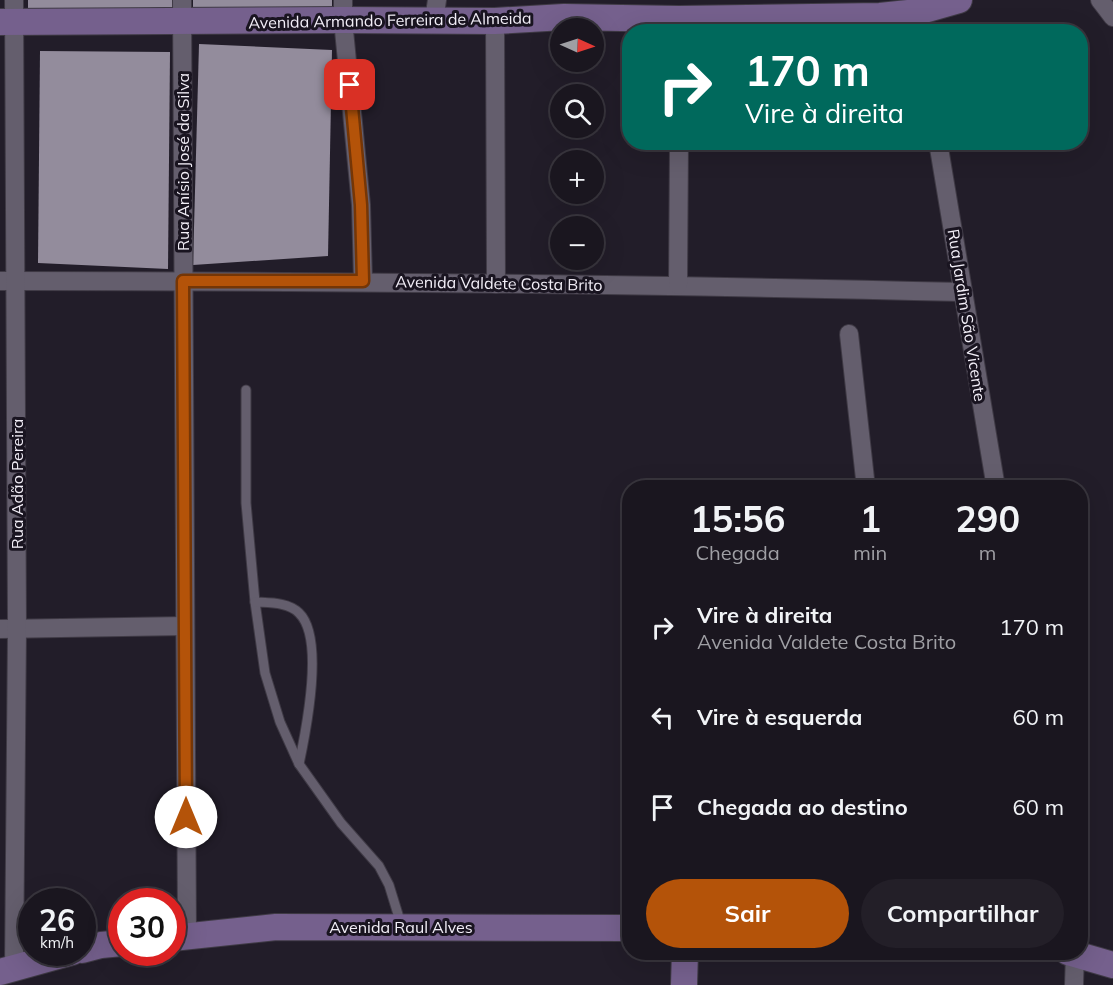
<!DOCTYPE html>
<html lang="pt">
<head>
<meta charset="utf-8">
<style>
	body { margin:0; font-family:Mulish,sans-serif; background:#231f28; color:#f1f3f6; height:100vh; display:flex; flex-direction:column; font-size:22px; white-space:nowrap }
	* { box-sizing:border-box; margin:0 }
	p { font-size:20px; color:#9f9fa4 }
	.icon { flex:none; width:33px; height:33px; fill:none; stroke:currentColor; stroke-width:2; stroke-linecap:round; stroke-linejoin:round }
	.map { position:relative; flex:1; overflow:hidden }
	.sheet { position:absolute; left:622px; top:480px; width:466px; height:480px; display:flex; flex-direction:column; background:#1a161f; border-radius:24px; box-shadow:0 6px 24px #0002,0 0 0 2px #38353d }
	.sheet>* { flex:none }
	.top-card { position:absolute; left:622px; top:24px; width:466px; height:126px; border-radius:24px; box-shadow:0 6px 24px #0002,0 0 0 2px #38353d; background:#00695c; color:#fff; overflow:hidden }
	.needle { width:39px; rotate:93deg }
	.fabs { position:absolute; left:550px; top:18px; display:grid; gap:12px }
	.fabs a { display:grid; place-items:center; width:54px; height:54px; border-radius:50%; background:#1a161f; box-shadow:0 6px 24px #0002,0 0 0 2px #38353d; font-size:30px }
	.speed { position:absolute; left:18px; top:888px; display:flex; gap:12px; font-size:30px; font-weight:700; text-align:center }
	.speed>* { display:grid; place-content:center; width:78px; height:78px; border-radius:50%; background:#1a161f; box-shadow:0 6px 24px #0002,0 0 0 2px #38353d; line-height:1 }
	.speed small { font-size:15px; font-weight:400 }
	.speed .limit { border:9px solid #d22; background:#fff; color:#111 }
	.pin { position:absolute; display:grid; place-items:center; width:51px; height:51px; color:#fff; margin:-26px; border-radius:12px; box-shadow:0 3px 9px #0006 }
	.me { position:absolute; width:66px; margin:-33px; rotate:0deg; stroke-linejoin:round; filter:drop-shadow(0 0 4px #0008) }
	.turn { display:flex; align-items:center; gap:21px; height:126px; padding:0 24px; font-size:27px }
	.turn .icon { width:78px; height:78px; stroke-width:2.5 }
	.turn b { display:block; font-size:42px; line-height:51px }
	.eta { display:flex; justify-content:space-evenly; align-items:center; height:102px; text-align:center }
	.eta b { font-size:36px; font-weight:700; line-height:42px }
	.action { display:flex; gap:12px; margin-top:auto; padding:12px 24px }
	.action a { flex:1; height:69px; border-radius:36px; background:#b45309; color:#fff; font-size:24px; font-weight:700; line-height:69px; text-align:center }
	.action a+a { background:#231f28; color:#f1f3f6 }
	ul { padding:0; list-style:none }
	li { display:flex; align-items:center; gap:18px; height:90px; padding:0 24px }
	li div { flex:1 }
	li b { display:block; font-size:22px }
	li em { font-style:normal }
	.map>svg:first-child { display:block }
</style>
</head>
<body>
<div class="map">
<svg width="1113" height="985" viewBox="0 0 1113 985">
	<rect width="100%" height="100%" fill="#221d29"/>
	<g fill="#938c9c">
		<path d="M28,0H180V7L28,12Z"/>
		<path d="M193,0H332V7L193,10Z"/>
		<path d="M199,44L332,50L328,256L193,265Z"/>
		<path d="M40,51L170,52L168,269L38,263Z"/>
	</g>
	<g fill="none" stroke-linecap="round" stroke-linejoin="round">
		<g stroke="#3f3a45" stroke-width="11">
			<g id="lane">
				<path d="M246,390V503L255,602L265,673L280,722L299,764L341,823L379,866L389,885L401,924"/>
				<path d="M255,602C269,603 288,602 299,613C325,638 306,731 299,764"/>
			</g>
		</g>
		<g stroke="#3f3a45" stroke-width="20">
			<g id="street">
				<path d="M182,0L187,936"/>
				<path d="M343,0V20L361,205L363,281"/>
				<path d="M1100,0L1113,17"/>
				<path d="M916,2L920,32"/>
				<path d="M434,20L437,0"/>
				<path d="M495,21L496,284"/>
				<path d="M938,142L996,488"/>
				<path d="M0,281C321,281 642,284 963,292"/>
				<path d="M678,285L679,142"/>
				<path d="M849,334L866,488"/>
				<path d="M0,629L185,626"/>
				<path d="M14,968L17,629L14,0"/>
				<path d="M1074,985L1075,952"/>
			</g>
		</g>
		<g stroke="#3f3a45" stroke-width="28">
			<g id="secondary">
				<path d="M0,22L343,20L495,21L564,17L679,19L880,16L917,12L959,0"/>
				<path d="M172,938L276,927L630,928"/>
				<path d="M82,950L101,945L122,943"/>
				<path d="M1068,952L1113,965"/>
				<path d="M0,972L72,952"/>
				<path d="M684,985L685,952"/>
			</g>
		</g>
		<use href="#lane" stroke="#645e6d" stroke-width="9"/>
		<use href="#street" stroke="#645e6d" stroke-width="18"/>
		<use href="#secondary" stroke="#75608d" stroke-width="26"/>
	</g>
	<g fill="none" stroke-linecap="round" stroke-linejoin="round">
		<g stroke="#753606" stroke-width="15">
			<path id="route" d="M186,817L183,281H363L361,205L350,85"/>
		</g>
		<use href="#route" stroke="#b45309" stroke-width="10"/>
	</g>
	<g text-anchor="middle" stroke-width="6" stroke-linejoin="round" paint-order="stroke">
		<g font-size="16" fill="#f3eff8" stroke="#191420">
			<text transform="translate(390 20) rotate(-1)" y="6">Avenida Armando Ferreira de Almeida</text>
			<text transform="translate(183 162) rotate(-90)" y="6">Rua Anísio José da Silva</text>
			<text transform="translate(499 283) rotate(1)" y="6">Avenida Valdete Costa Brito</text>
			<text transform="translate(967 315) rotate(81)" y="6">Rua Jardim São Vicente</text>
			<text transform="translate(17 484) rotate(-90)" y="6">Rua Adão Pereira</text>
			<text x="401" y="933">Avenida Raul Alves</text>
		</g>
	</g>
</svg>
<div class="fabs">
<a><svg class="needle" viewBox="-14 -14 28 28"><path d="M0-13l5 13h-10z" fill="#e53935"/><path d="M0 13l5-13h-10z" fill="#9f9fa4"/></svg></a>
<a><svg class="icon" aria-label="search" viewBox="0 0 24 24"><circle cx="10" cy="10" r="6"/><path d="M15 15l6 6"/></svg></a>
<a>+</a>
<a>−</a>
</div>
<div class="speed"><div>26<small>km/h</small></div><div class="limit">30</div></div>
<div class="pin" style="left:350px;top:85px;background:#d93025"><svg class="icon" aria-label="arrive" viewBox="0 0 24 24"><path d="M6 21V4h12l-3 4 3 4H6"/></svg></div>
<svg class="me" style="left:186px;top:817px" viewBox="-20 -20 40 40"><circle r="19" fill="#fff"/><path d="M0-13L10 11 0 6-10 11z" fill="#b45309"/></svg>
<div class="top-card">
<div class="turn"><svg class="icon" aria-label="right" viewBox="0 0 24 24"><path d="M7 20v-9h11M14 6l5 5-5 5"/></svg><div><b>170 m</b>Vire à direita</div></div>
</div>
<section class="sheet">
<div class="eta">
<div><b>15:56</b><p>Chegada</p></div>
<div><b>1</b><p>min</p></div>
<div><b>290</b><p>m</p></div>
</div>
<ul>
<li><svg class="icon" aria-label="right" viewBox="0 0 24 24"><path d="M7 20v-9h11M14 6l5 5-5 5"/></svg><div><b>Vire à direita</b><p>Avenida Valdete Costa Brito</p></div><em>170 m</em></li>
<li><svg class="icon" aria-label="left" viewBox="0 0 24 24"><path d="M17 20v-9H6M10 6l-5 5 5 5"/></svg><div><b>Vire à esquerda</b></div><em>60 m</em></li>
<li><svg class="icon" aria-label="arrive" viewBox="0 0 24 24"><path d="M6 21V4h12l-3 4 3 4H6"/></svg><div><b>Chegada ao destino</b></div><em>60 m</em></li>
</ul>
<div class="action"><a>Sair</a><a>Compartilhar</a></div>
</section>
</div>
</body>
</html>
